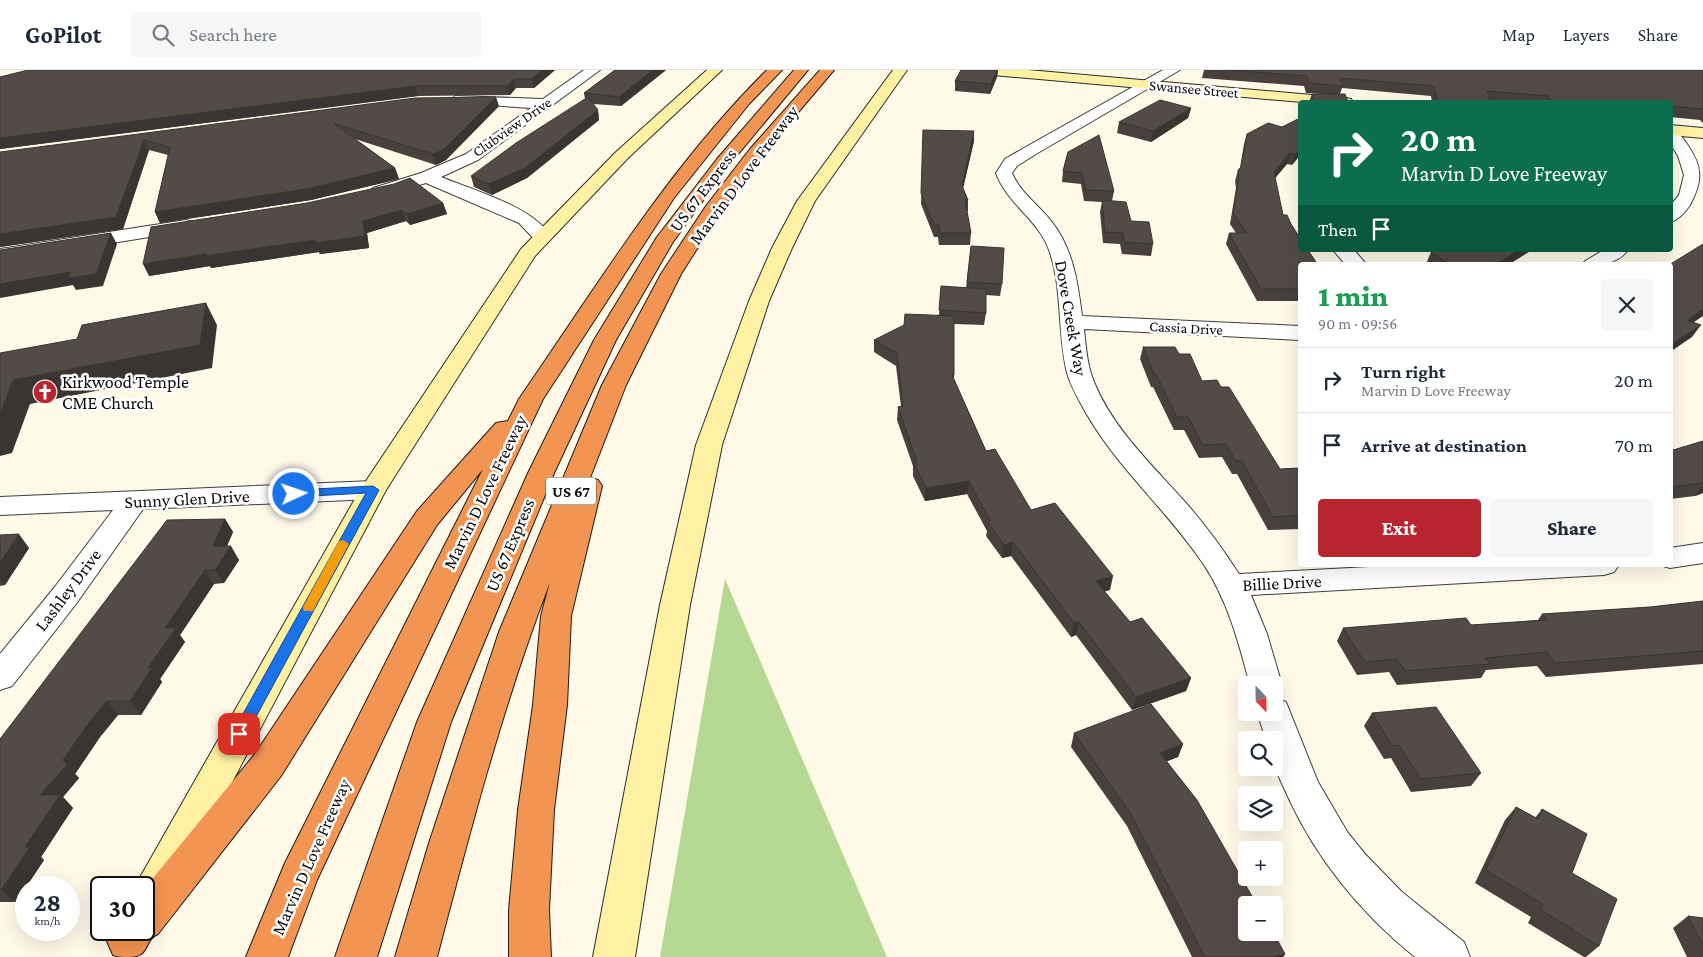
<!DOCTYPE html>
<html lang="en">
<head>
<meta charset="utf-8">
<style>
	body { margin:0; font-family:"Crimson Pro",serif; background:#f6f6f7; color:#1f2937; height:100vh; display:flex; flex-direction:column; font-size:19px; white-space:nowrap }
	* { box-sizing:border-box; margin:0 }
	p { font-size:16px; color:#747a83 }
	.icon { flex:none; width:28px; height:28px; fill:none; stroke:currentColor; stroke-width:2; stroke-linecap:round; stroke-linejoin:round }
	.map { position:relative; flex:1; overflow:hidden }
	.details { position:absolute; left:1298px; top:192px; width:375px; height:305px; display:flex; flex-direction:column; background:#fff; border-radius:5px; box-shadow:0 5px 20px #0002 }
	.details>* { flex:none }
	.banner { position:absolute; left:1298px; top:30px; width:375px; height:152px; border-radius:5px; box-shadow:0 5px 20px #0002; background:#0b6e4f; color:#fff; overflow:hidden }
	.needle { width:32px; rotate:158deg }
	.tools { position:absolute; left:1238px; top:606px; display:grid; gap:10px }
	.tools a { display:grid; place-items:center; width:45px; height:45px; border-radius:5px; background:#fff; box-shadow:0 5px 20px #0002; font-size:25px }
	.speed { position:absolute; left:15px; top:806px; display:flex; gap:10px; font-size:25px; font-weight:700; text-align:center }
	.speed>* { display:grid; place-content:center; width:65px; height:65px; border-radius:50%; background:#fff; box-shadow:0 5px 20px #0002; line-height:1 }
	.speed small { font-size:12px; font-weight:400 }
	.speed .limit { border:2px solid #111; border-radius:8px; background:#fff; color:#111 }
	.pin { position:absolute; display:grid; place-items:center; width:42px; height:42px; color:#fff; margin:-21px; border-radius:10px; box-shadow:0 2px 8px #0006 }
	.me { position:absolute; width:55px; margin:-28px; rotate:87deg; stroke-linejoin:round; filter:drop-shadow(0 0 4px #0008) }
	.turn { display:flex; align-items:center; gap:18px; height:105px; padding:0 20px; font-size:22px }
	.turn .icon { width:65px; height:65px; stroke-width:2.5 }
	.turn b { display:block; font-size:35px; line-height:42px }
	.then { display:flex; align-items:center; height:48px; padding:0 20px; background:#0003; gap:10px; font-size:19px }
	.round { display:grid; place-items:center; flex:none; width:52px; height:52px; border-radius:5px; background:#f6f6f7 }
	.summary { display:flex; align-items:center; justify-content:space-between; height:85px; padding:0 20px }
	h1 { font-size:30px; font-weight:800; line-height:38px; color:#1e9e55 }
	.action { display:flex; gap:10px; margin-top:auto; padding:10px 20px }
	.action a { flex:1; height:58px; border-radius:5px; background:#b82531; color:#fff; font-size:20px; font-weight:800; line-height:58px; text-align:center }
	.action a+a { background:#f6f6f7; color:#1f2937 }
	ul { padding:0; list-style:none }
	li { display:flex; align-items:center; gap:15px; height:65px; padding:0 20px; border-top:1px solid #e0e1e3 }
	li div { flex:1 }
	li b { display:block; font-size:19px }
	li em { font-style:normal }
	header { display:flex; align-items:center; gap:30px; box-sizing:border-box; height:70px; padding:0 25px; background:#fff; border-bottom:1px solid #e0e1e3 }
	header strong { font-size:24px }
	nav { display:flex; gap:28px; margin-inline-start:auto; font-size:18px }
	.search { width:350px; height:45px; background:#f6f6f7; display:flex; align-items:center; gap:12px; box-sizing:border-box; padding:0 18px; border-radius:5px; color:#747a83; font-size:19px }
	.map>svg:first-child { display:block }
</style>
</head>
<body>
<header>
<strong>GoPilot</strong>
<div class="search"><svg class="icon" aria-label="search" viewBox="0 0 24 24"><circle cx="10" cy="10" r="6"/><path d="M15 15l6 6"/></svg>Search here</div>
<nav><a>Map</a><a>Layers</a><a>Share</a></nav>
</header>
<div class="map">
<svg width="1703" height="887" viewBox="0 0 1703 887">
	<rect width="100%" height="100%" fill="#fff9e8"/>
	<path fill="#b5d893" d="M725,509L887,887H660Z"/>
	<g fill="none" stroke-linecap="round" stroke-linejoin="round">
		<g stroke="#3d3d3d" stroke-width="2">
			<g id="street">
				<path d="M584,0H600L478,90L441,107C475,121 531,136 551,166L549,170L542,172L535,170L519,153L426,113L379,127L373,126L370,122L373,118L421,103L466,84L531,38L460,33L455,32L453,29L455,26L543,29Z"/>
				<path d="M1163,0H1180L1036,84L1017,96L1012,103C1021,124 1038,134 1051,151C1073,178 1078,213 1082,246L1300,256V270L1084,259C1086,277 1087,295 1094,312C1113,359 1153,396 1186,433C1206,456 1223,479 1239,504L1407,495H1619L1614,502L1604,505L1251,525L1267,564L1282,615L1278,624L1274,626V615H1250C1239,574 1228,531 1204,495C1169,442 1118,399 1086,343C1079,330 1071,317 1067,303C1057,262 1063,219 1049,180C1038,149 1007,134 996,103L1005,89L1024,78Z"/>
				<path d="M1670,58C1678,60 1682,67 1687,74C1703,97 1703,111 1690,135C1685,142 1679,150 1670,152V136L1679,125L1684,105L1678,86L1670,73Z"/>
				<path d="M186,150L193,152L195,156L193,160L0,191V179Z"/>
				<path d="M1333,180H1354L1367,195H1346Z"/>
				<path d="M1604,180H1628C1617,195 1599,195 1582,195L1585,191Z"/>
				<path d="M373,411L382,414L386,420L382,426L373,429L143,439L76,534L12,616L0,620V584L54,518L113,440L0,445V427Z"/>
				<path d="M1703,473V493L1670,498L1660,495H1670V478Z"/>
				<path d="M1274,628L1286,632L1318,712L1348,763L1365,784L1402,822L1464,872L1470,887H1415C1362,844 1318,791 1289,729C1284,717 1277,705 1274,693C1272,686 1274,677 1274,670H1266L1257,642H1274Z"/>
			</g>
		</g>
		<g stroke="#2c2c2c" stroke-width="2">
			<g id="secondary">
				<path d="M707,0H722L628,88L535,186L386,420L158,853L144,858V818H134L360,420L521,179L616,82Z"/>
				<path d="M893,0H907L815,131L792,178L769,231L722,375L690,535L635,887H593L660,535L696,375L749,231L772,178L797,131Z"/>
				<path d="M974,0H1028L1346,28L1351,29L1353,32H1302L981,4Z"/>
				<path d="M1670,55L1703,58V68L1670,65Z"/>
			</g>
		</g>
		<g stroke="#1b1b1b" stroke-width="2">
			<g id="highway">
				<path d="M767,0H782L749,34L674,128L543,329L317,810L288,887H246L285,793L483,399L437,455L281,706L158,864C143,870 151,887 129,887C123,887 118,887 113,885L107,871L111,860H144V819L255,684L417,441L496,353L508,351L519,329C597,216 669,97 767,0Z"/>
				<path d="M794,0H808L729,95L673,172L616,270L555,401L451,652L377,887H335L417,652L529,401L594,270L657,167L717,89Z"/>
				<path d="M820,0H834L762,85L723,138L681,204L626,315L590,408L598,410L602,416L571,546L567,635L554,740L549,840L551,887H509V840L518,740L533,635L541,546L550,512C503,634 470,761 437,887H395L429,773L499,562L602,315L661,204L706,136L750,79Z"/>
			</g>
		</g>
		<use href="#street" fill="#fff" fill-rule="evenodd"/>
		<use href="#secondary" fill="#fef1a3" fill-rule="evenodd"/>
		<use href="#highway" fill="#f39552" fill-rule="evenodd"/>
	</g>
	<g fill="#47403d">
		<path d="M555,0L534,18H516L510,25L418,26L0,79V7Z"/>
		<path d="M615,0H666L621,36L593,34L598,40L599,50L527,108L492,125L474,117L471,106L585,29L584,23Z"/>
		<path d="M961,0H998L997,7L990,24L955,21V11Z"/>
		<path d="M1204,0H1703V53L1700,50L1670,47V32H1506L1489,31L1490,32H1432L1431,26L1342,18L1340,24L1348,32H1309L1312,24H1323L1306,23L1304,16L1202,8Z"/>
		<path d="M499,36L446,90L436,95L355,69L395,98L399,109L311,130L160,153L155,142L168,85L149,80L123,159L0,177V82Z"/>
		<path d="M1191,38L1188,48L1151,72L1117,63L1119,52Z"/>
		<path d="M1282,57L1300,85L1292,95L1287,94L1275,108L1283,145L1300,195V231H1257L1226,174L1229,163H1236L1230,154L1236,118L1235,111L1238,100L1240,98L1244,74L1247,64Z"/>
		<path d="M923,60L974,71L963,118L968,130V141H967L971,163L970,175H939L938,167H934L921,134Z"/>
		<path d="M1068,82L1114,121L1112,131L1153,174L1151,186L1122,184L1120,174L1103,173L1100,142L1102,132L1084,131L1081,114L1062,112L1063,101Z"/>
		<path d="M443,133L447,144L410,155L406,151L367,163L369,178L320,184L319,182L211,198L210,196L149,206L151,157Z"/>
		<path d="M971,176L1002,214L1000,226L986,225V243L984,255L954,254V309L986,381L1031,440L1110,520L1104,521L1130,552L1191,608L1186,621L1132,640L1076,565L1071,567L1011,486L1002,488L986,466L987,461L967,424L925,431L913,406V396L897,350L898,337L901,336L896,296L874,282V270L939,245L941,216L966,218Z"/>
		<path d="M1431,182L1508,195H1428L1426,194Z"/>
		<path d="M1143,277L1179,284L1202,311L1221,317L1280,399L1300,398V459L1268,460L1237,404H1232L1222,387L1199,388L1184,360H1174L1153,317H1151L1140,289Z"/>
		<path d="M1703,371V423L1695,426L1670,429V381Z"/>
		<path d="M225,449L233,462L227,476L239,490L224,513L214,514L180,565L185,572L160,609L162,612L141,645H118L100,667L75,704L79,708L63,727L73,738L41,787L44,790L16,832H0V669Z"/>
		<path d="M0,465L29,478L5,515L0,516Z"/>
		<path d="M1703,531V594L1546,607L1537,596L1486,600L1481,608L1397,615L1389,602L1357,605L1337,571L1343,558L1471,555L1538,550L1542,544L1650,537Z"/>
		<path d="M1372,643L1481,703L1471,716L1411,722L1391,688L1384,689L1364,656Z"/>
		<path d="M1074,663L1183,674L1178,687L1167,691L1285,884L1283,887H1192L1127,756L1071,677Z"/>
		<path d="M1516,737L1535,748L1542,739L1572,803L1599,876L1586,887H1584L1528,853L1531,847L1475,813L1505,750Z"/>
		<path d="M1688,846L1703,848V887H1687L1673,858Z"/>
	</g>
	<g fill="#3a3432">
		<path d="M542,0H555L534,18L532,9Z"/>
		<path d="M653,0H666L621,36L619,27Z"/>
		<path d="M997,0H998L997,7L990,24L991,14Z"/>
		<path d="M514,9L516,18L510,25L507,16Z"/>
		<path d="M415,16L418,26L0,79V68Z"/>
		<path d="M496,27L499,36L446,90L436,95L433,84Z"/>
		<path d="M1191,38L1188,48L1151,72L1153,61Z"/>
		<path d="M598,40L599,50L527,108L492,125L489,114Z"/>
		<path d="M974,61V71L961,127L962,116Z"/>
		<path d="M144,70L149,80L123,159L0,177V164Z"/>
		<path d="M1300,79V85L1292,95L1295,84Z"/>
		<path d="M1290,83L1287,94L1271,113L1274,102Z"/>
		<path d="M395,98L399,109L311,130L160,153L155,142Z"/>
		<path d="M443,133L447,144L410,155L407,144Z"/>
		<path d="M402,140L406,151L367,163L369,178L320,184L319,182L211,198L210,196L149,206L143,194L363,151Z"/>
		<path d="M111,163L117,174L103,216L76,220L73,215L0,228V214Z"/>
		<path d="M1519,180H1532L1508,195H1483Z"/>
		<path d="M206,233L217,255L212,298L30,334L12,383L0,386V344L13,310Z"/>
		<path d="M1703,239V246L1679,262L1687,250Z"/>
		<path d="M1701,255L1692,267L1670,282V275Z"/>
		<path d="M969,411L967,424L925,431L926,418Z"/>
		<path d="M1703,416V423L1695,426Z"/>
		<path d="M225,449L233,462L221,490L213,476Z"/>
		<path d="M19,464L29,478L5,515L0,509V493Z"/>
		<path d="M1013,472L1011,486L1002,488L1004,475Z"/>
		<path d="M231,476L239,490L224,513L215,500Z"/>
		<path d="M205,500L214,514L180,565L185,572L160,609L162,612L141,645L130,631L148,598L165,558Z"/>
		<path d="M1113,506L1110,520L1093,525L1096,511Z"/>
		<path d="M1079,552L1076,565L1071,567L1074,553Z"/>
		<path d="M1191,608L1186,621L1132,640L1136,627Z"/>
		<path d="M107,631L118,645L100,667L75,704L63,690L88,654Z"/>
		<path d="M1183,674L1178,687L1155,696L1160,683Z"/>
		<path d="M67,695L79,708L63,727L73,738L41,787L44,790L16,832L1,820L25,777L40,725Z"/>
		<path d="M1285,884L1283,887H1273Z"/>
	</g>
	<g fill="#534b47" stroke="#3a3432">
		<path d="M28,0H542L532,9H514L507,16H415L0,68V7Z"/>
		<path d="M615,0H653L619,27L584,23Z"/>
		<path d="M961,0H997L991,14L955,11Z"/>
		<path d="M1227,0H1703V39L1670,36V32H1626L1607,31L1609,32H1553L1548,26L1487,21L1490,32H1437L1434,16L1340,8L1343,16L1309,13L1307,6Z"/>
		<path d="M1312,24H1345L1348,32H1314Z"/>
		<path d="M496,27L443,80L433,84L333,53L395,98L306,119L155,142L170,77L144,70L116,147L0,164V82L415,28Z"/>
		<path d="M588,27L598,40L525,98L489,114L471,106L516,73Z"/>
		<path d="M1160,30L1191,38L1153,61L1119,52Z"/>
		<path d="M1300,48V79L1295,84L1290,83L1274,102L1283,145H1287L1291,154L1300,168V180H1308L1318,195H1300V219H1261L1229,163H1247L1233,143L1239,107L1238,100L1241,97L1247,64L1268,53L1282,57Z"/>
		<path d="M923,60L974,61L962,116L968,130H965L971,163H940L939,155H934L921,123Z"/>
		<path d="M1099,65L1114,121L1086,120L1082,103L1063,101L1068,82Z"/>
		<path d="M410,108L443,133L407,144L402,140L363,151L365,166L315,173V170L205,186L206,184L143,194L151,157L307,133L394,114Z"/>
		<path d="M1102,130L1126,132L1131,151L1149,152L1153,174L1124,172L1123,163L1105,162Z"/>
		<path d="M111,163L96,204L68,208L71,202L0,214V180Z"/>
		<path d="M1703,174V239L1687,250L1701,255L1670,275V195H1669Z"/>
		<path d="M971,176L1004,178L1002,214L967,212Z"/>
		<path d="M1442,180H1519L1500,192L1483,195H1451L1431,182Z"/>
		<path d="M941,216L986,219V243L939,240Z"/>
		<path d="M206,233L200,275L13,310L0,344V283L77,269L82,255Z"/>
		<path d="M905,244L954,246V305H952L986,381L995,379L1031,440L1055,433L1113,506L1096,511L1130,552L1142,548L1191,608L1136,627L1079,552L1074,553L1013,472L1004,475L988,452L990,451L969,411L926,418L914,393L917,392L898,337L903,336L897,283L874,270L904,255Z"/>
		<path d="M1143,277H1175L1179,284H1190L1202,311L1217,310L1221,317H1229L1280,399L1300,398V445L1273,447L1242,391H1236L1226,374L1203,375L1188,347H1177L1156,304H1154Z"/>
		<path d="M1703,371V413L1670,417V381Z"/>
		<path d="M225,449L213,476H231L215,500H205L165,558H176L148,598H152L130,631H107L88,654L63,690L67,695L40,725H60L25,777H30L1,820H0V669L167,450Z"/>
		<path d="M19,464L0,493V465Z"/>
		<path d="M1703,531V581L1556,593L1547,582L1485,588L1490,594L1405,601L1397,589L1365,592L1343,558L1466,548L1471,555L1547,550L1542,544L1650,537Z"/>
		<path d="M1151,634L1183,674L1160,683L1197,730L1257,835H1246V862H1273L1285,884L1273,887H1205L1131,744L1074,663Z"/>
		<path d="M1436,637L1481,703L1421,709L1399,675L1392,676L1372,643Z"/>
		<path d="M1516,737L1538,749L1542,739L1587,764L1572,803L1617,829L1599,876L1541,840L1543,834L1486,800Z"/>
		<path d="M1688,846L1703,848V875Z"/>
	</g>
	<path fill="#1a73e8" stroke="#114b97" d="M373,416L379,420L244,669L239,670L234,669L232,664L234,660L366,423L294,427L288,424L294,420Z"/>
	<path fill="#f59e0b" d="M343,470L349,474L315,537L313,541H304L303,537L339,471Z"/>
	<defs>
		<g id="church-disc" transform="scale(1.25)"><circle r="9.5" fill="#b82531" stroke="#fff"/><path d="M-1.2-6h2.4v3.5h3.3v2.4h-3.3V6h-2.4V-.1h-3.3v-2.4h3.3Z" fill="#fff"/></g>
	</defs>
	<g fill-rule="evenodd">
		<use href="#church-disc" x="45" y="322"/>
	</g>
	<g text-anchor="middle" stroke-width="5" stroke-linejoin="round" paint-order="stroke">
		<g font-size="15" fill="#0a0a0a" stroke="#fff">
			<text transform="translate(1194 19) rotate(5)" y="5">Swansee Street</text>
			<text transform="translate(512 57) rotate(-35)" y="5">Clubview Drive</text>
			<text transform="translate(1186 258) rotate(3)" y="5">Cassia Drive</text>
		</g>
		<rect fill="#fff" stroke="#545454" stroke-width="1" x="546" y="407.5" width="50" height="27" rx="4"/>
		<g font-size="16" font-weight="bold" fill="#0a0a0a">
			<text x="571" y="427">US 67</text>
		</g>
		<g font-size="18" fill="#0a0a0a" stroke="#fff">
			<text transform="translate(744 105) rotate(-53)" y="6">Marvin D Love Freeway</text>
			<text transform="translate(703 120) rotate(-53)" y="6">US 67 Express</text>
			<text transform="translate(1071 248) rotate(80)" y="6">Dove Creek Way</text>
			<text transform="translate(485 422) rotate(-64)" y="6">Marvin D Love Freeway</text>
			<text transform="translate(187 429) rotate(-3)" y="6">Sunny Glen Drive</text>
			<text transform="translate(510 475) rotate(-67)" y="6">US 67 Express</text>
			<text transform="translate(1282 513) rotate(-3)" y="6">Billie Drive</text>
			<text transform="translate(68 520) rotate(-53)" y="6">Lashley Drive</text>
			<text transform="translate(311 787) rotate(-66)" y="6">Marvin D Love Freeway</text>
		</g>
		<g font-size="18" fill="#0a0a0a" stroke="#fff" text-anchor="start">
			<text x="62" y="318">Kirkwood Temple<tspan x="62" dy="21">CME Church</tspan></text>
		</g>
	</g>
</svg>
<div class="tools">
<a><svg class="needle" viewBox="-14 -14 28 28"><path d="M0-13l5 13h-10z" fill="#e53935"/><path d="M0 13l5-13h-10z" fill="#747a83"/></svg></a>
<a><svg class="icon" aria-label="search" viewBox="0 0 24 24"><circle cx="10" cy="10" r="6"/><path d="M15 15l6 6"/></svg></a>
<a><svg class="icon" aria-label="layers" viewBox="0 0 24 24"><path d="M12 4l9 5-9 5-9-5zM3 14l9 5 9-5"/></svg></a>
<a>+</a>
<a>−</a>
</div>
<div class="speed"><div>28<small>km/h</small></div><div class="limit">30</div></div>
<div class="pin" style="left:239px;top:664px;background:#d93025"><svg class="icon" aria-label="arrive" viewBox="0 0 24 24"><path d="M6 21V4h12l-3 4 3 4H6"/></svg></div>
<svg class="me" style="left:294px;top:424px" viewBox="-20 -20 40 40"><circle r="17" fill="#1a73e8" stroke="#fff" stroke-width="3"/><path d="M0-11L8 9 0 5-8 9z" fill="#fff"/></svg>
<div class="banner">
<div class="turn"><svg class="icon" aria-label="right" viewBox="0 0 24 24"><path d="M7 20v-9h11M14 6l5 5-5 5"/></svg><div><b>20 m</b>Marvin D Love Freeway</div></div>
<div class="then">Then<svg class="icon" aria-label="arrive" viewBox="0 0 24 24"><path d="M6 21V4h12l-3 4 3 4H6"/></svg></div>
</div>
<section class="details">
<div class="summary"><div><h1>1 min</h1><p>90 m · 09:56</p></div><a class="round"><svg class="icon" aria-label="close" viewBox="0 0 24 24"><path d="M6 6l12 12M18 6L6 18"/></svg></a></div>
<ul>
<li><svg class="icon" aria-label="right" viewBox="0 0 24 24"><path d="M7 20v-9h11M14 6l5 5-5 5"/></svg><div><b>Turn right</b><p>Marvin D Love Freeway</p></div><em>20 m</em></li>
<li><svg class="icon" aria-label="arrive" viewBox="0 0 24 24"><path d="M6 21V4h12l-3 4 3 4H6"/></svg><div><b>Arrive at destination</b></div><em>70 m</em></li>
</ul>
<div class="action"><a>Exit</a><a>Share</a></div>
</section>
</div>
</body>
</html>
